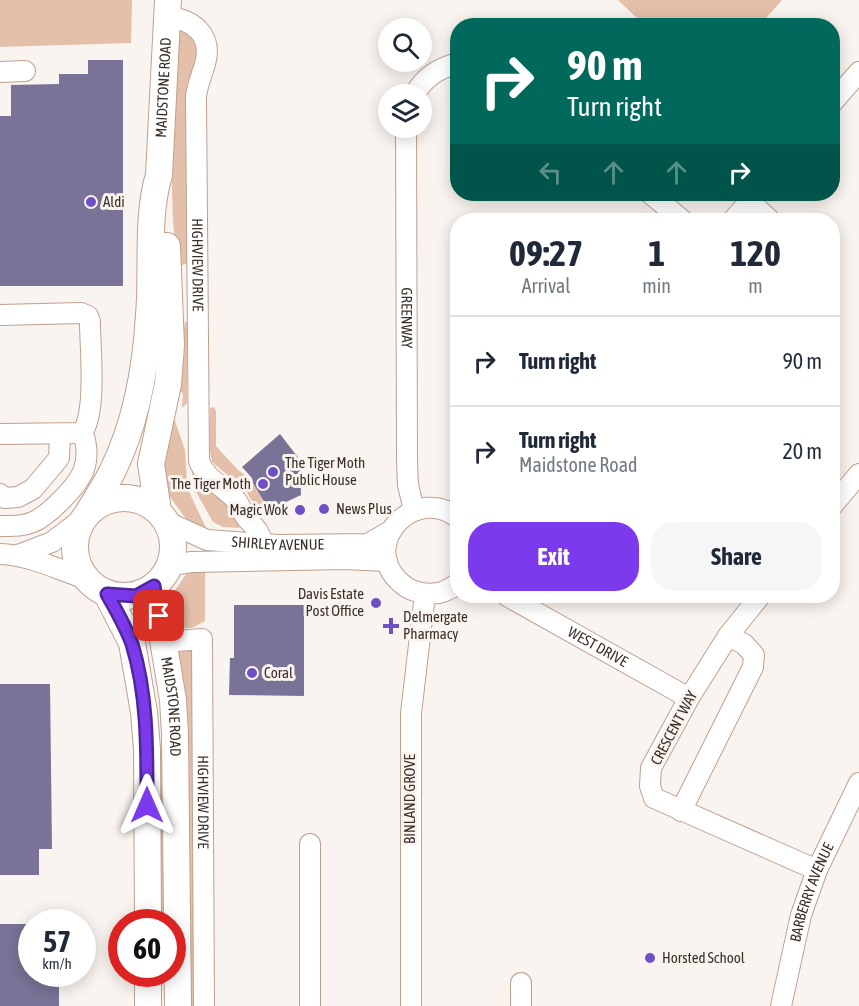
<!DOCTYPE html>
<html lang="en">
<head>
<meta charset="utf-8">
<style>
	body { margin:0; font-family:"Asap Condensed",sans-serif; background:#f6f6f7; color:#1f2937; height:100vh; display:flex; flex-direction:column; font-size:22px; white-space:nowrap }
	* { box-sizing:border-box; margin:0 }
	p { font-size:20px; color:#747a83 }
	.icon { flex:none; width:33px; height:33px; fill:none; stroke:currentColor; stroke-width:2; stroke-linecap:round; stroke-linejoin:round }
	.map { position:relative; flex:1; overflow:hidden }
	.details { position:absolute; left:450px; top:213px; width:390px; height:390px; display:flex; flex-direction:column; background:#fff; border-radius:24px; box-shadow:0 3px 15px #0003 }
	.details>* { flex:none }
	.hud { position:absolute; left:450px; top:18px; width:390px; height:183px; border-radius:24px; box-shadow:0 3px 15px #0003; background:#00695c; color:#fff; overflow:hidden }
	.buttons { position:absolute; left:378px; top:18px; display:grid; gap:12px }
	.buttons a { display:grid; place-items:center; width:54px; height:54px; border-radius:50%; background:#fff; box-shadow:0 3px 15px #0003; font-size:30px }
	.speed { position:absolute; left:18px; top:909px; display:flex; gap:12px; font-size:30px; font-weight:700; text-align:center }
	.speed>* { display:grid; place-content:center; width:78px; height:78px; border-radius:50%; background:#fff; box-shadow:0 3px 15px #0003; line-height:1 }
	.speed small { font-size:15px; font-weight:400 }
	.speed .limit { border:9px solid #d22; background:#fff; color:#111 }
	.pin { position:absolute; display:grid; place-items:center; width:51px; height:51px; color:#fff; margin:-26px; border-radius:12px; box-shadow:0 3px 9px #0006 }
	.me { position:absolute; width:66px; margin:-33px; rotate:0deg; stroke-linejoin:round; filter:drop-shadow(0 0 4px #0008) }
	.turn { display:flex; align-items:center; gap:21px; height:126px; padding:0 18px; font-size:27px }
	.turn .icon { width:78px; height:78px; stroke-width:2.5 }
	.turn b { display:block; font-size:42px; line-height:51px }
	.lanes { display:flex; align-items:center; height:57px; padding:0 18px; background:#0003; justify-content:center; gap:30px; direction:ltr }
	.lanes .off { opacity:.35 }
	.eta { display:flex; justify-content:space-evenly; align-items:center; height:102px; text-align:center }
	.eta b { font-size:36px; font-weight:700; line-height:42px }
	.primary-button { display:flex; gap:12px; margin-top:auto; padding:12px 18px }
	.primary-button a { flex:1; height:69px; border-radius:24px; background:#7c3aed; color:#fff; font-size:24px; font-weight:700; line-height:69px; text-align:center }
	.primary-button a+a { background:#f6f6f7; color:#1f2937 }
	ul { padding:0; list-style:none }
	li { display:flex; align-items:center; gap:18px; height:90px; padding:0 18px; border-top:2px solid #e0e1e3 }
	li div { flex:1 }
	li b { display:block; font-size:22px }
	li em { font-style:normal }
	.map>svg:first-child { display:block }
</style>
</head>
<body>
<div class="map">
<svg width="859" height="1006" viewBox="0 0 859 1006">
	<rect width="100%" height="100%" fill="#faf4f0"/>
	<g fill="#e4c0ab">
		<path d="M0,0H132L131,43L0,47Z"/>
		<path d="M618,0H782L760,25L645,26Z"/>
		<path d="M184,29L198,39L190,263L178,266C166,195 175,109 178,37L180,31Z"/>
		<path d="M185,322H187V403L182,408L183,393L176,390Z"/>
		<path d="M214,407L216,411V446L237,469L250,479L242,487L212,462L210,451V408Z"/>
		<path d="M174,418L185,450L187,483L190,494L207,530L189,523L165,490L161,467Z"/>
		<path d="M192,442L239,525V528L223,527L213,522L196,492L192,477Z"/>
		<path d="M254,484L268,510L259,513L246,491Z"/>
		<path d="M205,571V621L192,628H177L170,621V598L186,574L190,572Z"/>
		<path d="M189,650L193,652L196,1006H188L177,657L179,652Z"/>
		<path d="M156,752H168L169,922H158Z"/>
	</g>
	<g fill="#797497">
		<path d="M88,60H123V286H0V116H11V85L59,84V74H88Z"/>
		<path d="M280,434L300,460L301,495L269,510L253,483L252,478L242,467Z"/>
		<path d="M234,605H304V696L229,695L230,658H234Z"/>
		<path d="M0,684H50L52,849H39V875H0Z"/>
		<path d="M0,924H32V974H59V1006H0Z"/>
	</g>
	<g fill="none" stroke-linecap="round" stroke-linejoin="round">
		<g stroke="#bea08f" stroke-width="22">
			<g id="minor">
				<path id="s1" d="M167,17C194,19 213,36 205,64C202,75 197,85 196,97L199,461C206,480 224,486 237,501C241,507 244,517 249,521C256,528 261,534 262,544"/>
				<path d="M0,72L25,71"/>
				<path d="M415,94C424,77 439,68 458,63"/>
				<path d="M832,103L859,72"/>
				<path id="s2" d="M406,128L407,461L408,485L414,510"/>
				<path d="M651,194L682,220"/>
				<path d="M748,203L757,208L770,220"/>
				<path d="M733,220L756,194"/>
				<path d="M0,315L81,313L88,316L90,322C90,348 97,412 82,433L0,434"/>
				<path d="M0,494L5,498L18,497L33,489L59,458L60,434"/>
				<path d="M832,506L859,474"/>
				<path d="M458,518C418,485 363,538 395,577C401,584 408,590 418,592C432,596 446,593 458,583"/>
				<path id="s3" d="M165,521L207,540L278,545L368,544L392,530"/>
				<path d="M0,526C11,526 22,527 33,522C48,516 79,485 84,469C88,458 87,442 82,432"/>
				<path d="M0,554C31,555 58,570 87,579"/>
				<path d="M18,555L52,542L86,516"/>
				<path d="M168,569L178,564L192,562L344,559L387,561"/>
				<path id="s4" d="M507,596L689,698"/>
				<path d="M760,596L728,636L689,698L651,768L650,786L654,798L817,870"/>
				<path id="s5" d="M163,642L202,639L204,1006"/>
				<path d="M681,811L753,667L754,655L744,644L728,636"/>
				<path d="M310,844V1006"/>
				<path d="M521,983V1006"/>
				<path d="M411,1006V713L425,594"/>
				<path id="s6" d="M781,1006L801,915L817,870L859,783"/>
			</g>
		</g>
		<g stroke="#bea08f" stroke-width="28">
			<g id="major">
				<circle cx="124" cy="547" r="49"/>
				<path d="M158,511L151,464L168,384L171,345L167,246"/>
				<path id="s7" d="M88,513C96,499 106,485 113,470C136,423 146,367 149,315C153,271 146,217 159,175L168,0"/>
				<path id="s8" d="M154,586L173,700L175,734L178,1006"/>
				<path d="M107,594L132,643L144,712L147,749L148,922"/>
				<path d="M148,974V1006"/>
			</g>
		</g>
		<use href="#minor" stroke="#fff" stroke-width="20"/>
		<use href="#major" stroke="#fff" stroke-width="26"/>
	</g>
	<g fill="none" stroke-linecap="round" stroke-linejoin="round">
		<g stroke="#51269a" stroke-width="15">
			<path id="route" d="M147,805C147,752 148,696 132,644C126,627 116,610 107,594L136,596L154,586L159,616"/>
		</g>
		<use href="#route" stroke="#7c3aed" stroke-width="10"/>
	</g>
	<g fill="#6f4fc8" stroke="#faf4f0" stroke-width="2">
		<circle cx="91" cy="202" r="6"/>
		<circle cx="273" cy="472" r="6"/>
		<circle cx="263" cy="484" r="6"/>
		<circle cx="324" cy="509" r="6"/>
		<circle cx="300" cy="510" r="6"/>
		<circle cx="376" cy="603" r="6"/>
		<path d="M388 617h6v6h6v6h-6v6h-6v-6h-6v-6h6z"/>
		<circle cx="252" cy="673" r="6"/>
		<circle cx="650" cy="958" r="6"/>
	</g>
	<g text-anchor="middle" stroke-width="6" stroke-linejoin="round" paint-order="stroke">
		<g font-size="15" fill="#3b3029" stroke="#faf4f0">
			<text dy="5" stroke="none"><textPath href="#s7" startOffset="438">MAIDSTONE ROAD</textPath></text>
			<text dy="5" stroke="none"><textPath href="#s1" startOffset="273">HIGHVIEW DRIVE</textPath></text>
			<text dy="5" stroke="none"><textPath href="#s2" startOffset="190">GREENWAY</textPath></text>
			<text dy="5" stroke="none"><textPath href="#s3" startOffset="117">SHIRLEY AVENUE</textPath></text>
			<text dy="5" stroke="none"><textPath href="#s4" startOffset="104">WEST DRIVE</textPath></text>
			<text dy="5" stroke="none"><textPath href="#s8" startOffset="122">MAIDSTONE ROAD</textPath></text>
			<text transform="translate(674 728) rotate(-62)" y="5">CRESCENT WAY</text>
			<text transform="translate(410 799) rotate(-90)" y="5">BINLAND GROVE</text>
			<text dy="5" stroke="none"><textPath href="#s5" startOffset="202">HIGHVIEW DRIVE</textPath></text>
			<text dy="5" stroke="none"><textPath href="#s6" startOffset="118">BARBERRY AVENUE</textPath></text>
		</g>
		<g font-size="15" fill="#3b3029" stroke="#faf4f0" text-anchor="start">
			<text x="103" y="207">Aldi</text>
			<text x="285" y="468">The Tiger Moth<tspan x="285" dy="17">Public House</tspan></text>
			<text x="251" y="489" text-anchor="end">The Tiger Moth</text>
			<text x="336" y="514">News Plus</text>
			<text x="288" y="515" text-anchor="end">Magic Wok</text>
			<text x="364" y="599" text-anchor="end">Davis Estate<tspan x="364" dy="17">Post Office</tspan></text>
			<text x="403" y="622">Delmergate<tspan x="403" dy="17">Pharmacy</tspan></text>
			<text x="264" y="678">Coral</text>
			<text x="662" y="963">Horsted School</text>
		</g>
	</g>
</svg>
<div class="buttons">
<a><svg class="icon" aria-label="search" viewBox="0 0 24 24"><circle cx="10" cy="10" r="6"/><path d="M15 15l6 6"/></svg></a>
<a><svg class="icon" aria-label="layers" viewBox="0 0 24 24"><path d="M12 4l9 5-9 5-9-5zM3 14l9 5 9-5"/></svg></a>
</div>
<div class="speed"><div>57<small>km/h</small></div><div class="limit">60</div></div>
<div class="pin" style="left:159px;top:616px;background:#d93025"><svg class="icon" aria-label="arrive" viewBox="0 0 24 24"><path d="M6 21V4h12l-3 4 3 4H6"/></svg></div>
<svg class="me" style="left:147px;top:805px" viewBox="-20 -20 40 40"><path d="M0-17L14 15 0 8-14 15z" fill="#7c3aed" stroke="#fff" stroke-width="4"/></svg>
<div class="hud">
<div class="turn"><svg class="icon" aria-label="right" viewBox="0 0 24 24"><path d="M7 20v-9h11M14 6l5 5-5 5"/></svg><div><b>90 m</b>Turn right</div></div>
<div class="lanes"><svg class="icon off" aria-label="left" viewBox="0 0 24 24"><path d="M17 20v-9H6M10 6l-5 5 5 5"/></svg><svg class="icon off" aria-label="ahead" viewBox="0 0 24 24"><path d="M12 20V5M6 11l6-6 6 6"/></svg><svg class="icon off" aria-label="ahead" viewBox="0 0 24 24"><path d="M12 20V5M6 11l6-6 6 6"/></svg><svg class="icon" aria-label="right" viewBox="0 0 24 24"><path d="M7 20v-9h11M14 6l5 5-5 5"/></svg></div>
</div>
<section class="details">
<div class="eta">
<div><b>09:27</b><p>Arrival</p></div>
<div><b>1</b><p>min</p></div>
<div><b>120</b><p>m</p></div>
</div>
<ul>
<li><svg class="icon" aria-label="right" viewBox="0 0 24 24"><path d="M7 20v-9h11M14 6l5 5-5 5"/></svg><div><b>Turn right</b></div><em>90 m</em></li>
<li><svg class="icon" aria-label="right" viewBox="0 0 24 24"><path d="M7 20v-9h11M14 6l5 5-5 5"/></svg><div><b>Turn right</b><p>Maidstone Road</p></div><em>20 m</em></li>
</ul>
<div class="primary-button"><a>Exit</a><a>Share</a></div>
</section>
</div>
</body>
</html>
